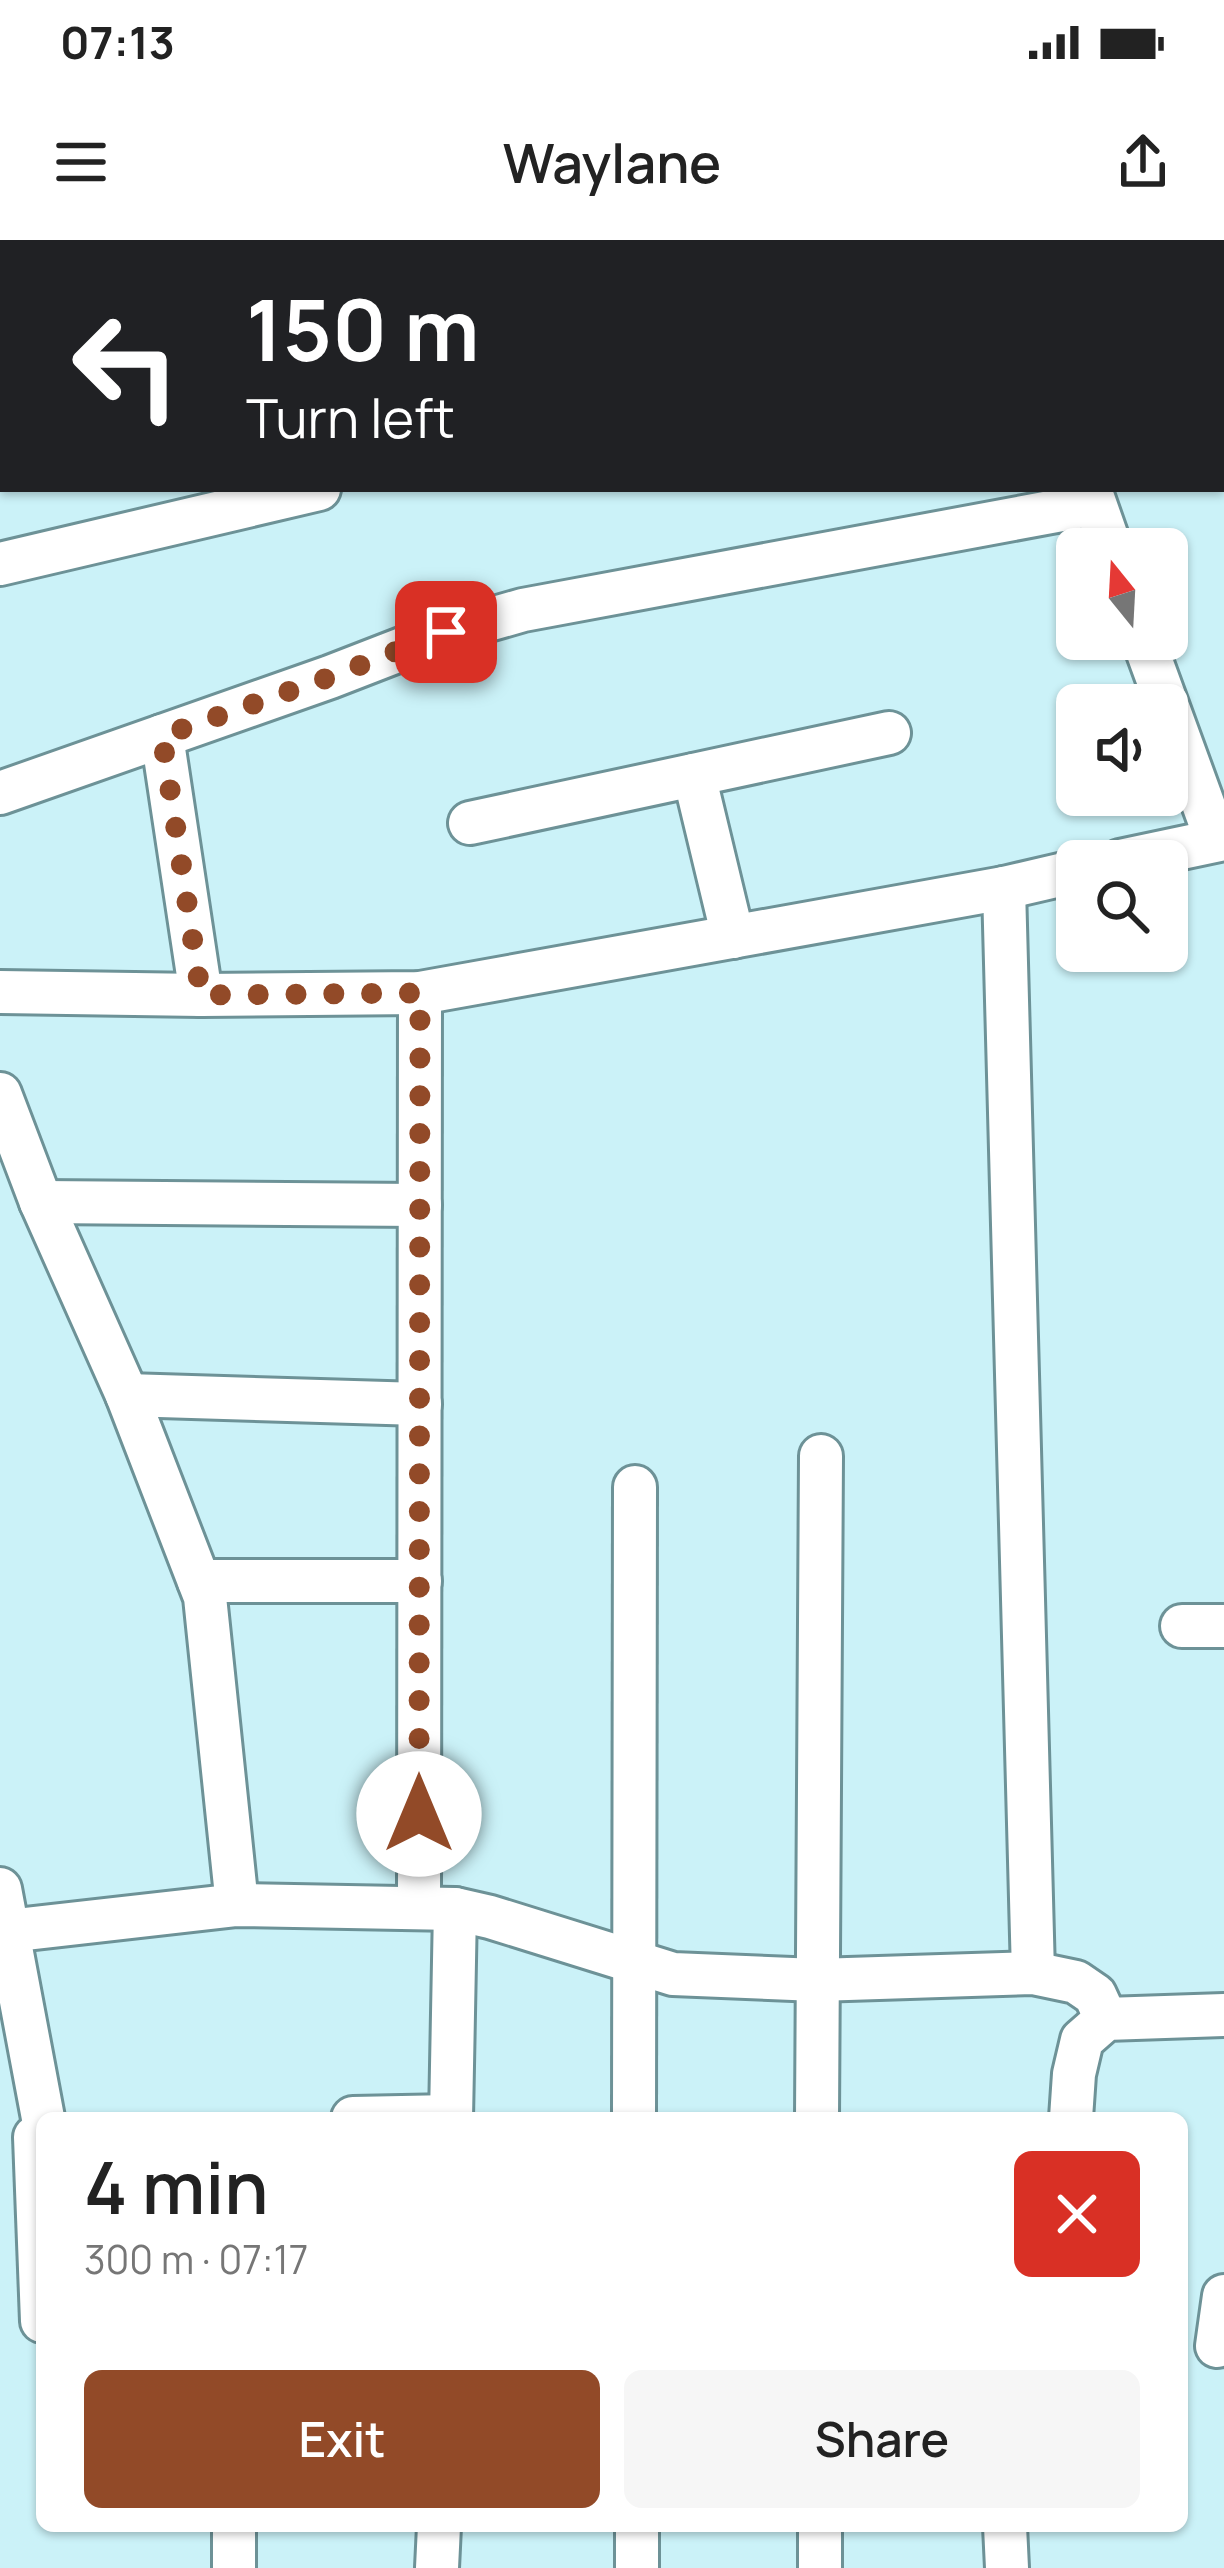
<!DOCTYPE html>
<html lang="en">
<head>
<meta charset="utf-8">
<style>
	body { margin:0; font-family:Manrope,sans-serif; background:#f6f6f6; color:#222; height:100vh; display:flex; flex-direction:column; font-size:45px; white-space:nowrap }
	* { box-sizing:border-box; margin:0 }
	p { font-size:39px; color:#767676 }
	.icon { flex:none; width:66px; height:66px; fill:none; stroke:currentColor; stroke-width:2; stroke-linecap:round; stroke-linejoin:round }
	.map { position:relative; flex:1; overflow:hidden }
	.sheet { position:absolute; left:36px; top:1872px; width:1152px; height:420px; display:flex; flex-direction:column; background:#fff; border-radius:18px; box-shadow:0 3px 9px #0004 }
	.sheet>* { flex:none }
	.top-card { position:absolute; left:0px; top:0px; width:1224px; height:252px; box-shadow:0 3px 9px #0004; background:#202124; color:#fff; overflow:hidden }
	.needle { width:78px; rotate:342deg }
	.tools { position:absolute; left:1056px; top:288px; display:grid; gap:24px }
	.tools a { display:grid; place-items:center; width:132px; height:132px; border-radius:18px; background:#fff; box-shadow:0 3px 9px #0004; font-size:60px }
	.pin { position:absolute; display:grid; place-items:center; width:102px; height:102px; color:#fff; margin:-51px; border-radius:24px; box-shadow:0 6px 18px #0006 }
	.me { position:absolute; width:132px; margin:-66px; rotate:0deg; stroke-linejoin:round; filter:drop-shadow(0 0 9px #0008) }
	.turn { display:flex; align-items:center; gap:42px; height:252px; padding:0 48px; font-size:54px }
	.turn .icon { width:156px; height:156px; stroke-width:2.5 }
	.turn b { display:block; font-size:84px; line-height:102px }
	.round { display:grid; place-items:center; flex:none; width:126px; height:126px; border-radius:18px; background:#f6f6f6 }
	.overview { display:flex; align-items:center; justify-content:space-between; height:204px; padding:0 48px }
	h1 { font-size:72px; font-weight:600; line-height:90px }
	.primary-button { display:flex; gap:24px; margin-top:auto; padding:24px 48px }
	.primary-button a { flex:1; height:138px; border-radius:18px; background:#924a28; color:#fff; font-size:48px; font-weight:600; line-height:138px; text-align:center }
	.primary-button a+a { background:#f6f6f6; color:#222 }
	.status { display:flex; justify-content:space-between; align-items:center; height:84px; padding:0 60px; background:#fff; direction:ltr }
	.status svg { height:33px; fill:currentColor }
	header { display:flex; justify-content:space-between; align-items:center; height:156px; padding:0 48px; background:#fff; font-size:54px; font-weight:600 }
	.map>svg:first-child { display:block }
</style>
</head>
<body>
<div class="status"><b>07:13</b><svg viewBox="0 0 49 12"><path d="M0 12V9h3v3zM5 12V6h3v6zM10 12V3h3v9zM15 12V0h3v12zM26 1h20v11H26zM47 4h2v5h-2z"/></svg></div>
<header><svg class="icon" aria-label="menu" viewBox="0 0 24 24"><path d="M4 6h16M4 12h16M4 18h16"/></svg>Waylane<svg class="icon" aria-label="share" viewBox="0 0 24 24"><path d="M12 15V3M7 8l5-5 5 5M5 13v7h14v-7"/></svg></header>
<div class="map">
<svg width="1224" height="2328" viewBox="0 0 1224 2328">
	<rect width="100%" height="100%" fill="#cbf2f8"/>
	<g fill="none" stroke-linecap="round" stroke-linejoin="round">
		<g stroke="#6d9297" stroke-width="48">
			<g id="street">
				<path d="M1009,0L1010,3"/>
				<path d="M329,3L341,0"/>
				<path d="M451,3L452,0"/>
				<path d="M701,3L703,0"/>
				<path d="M1221,72L1224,71"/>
				<path d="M0,86L3,85"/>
				<path d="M1090,249L1111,309"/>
				<path d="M0,324L319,249"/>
				<path d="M1143,399L1216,599"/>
				<path d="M162,496L201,755"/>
				<path d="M694,535L733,697"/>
				<path d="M0,553L330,437L446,392L523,370L1094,264"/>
				<path d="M470,583L889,493"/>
				<path d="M1120,621L1224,599"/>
				<path d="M1004,648L1033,1733"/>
				<path d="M0,752L201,755L420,753L1004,648L1077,631"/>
				<path d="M0,854L41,962L127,1155L205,1357L237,1665"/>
				<path d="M41,962L420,965"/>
				<path d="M127,1155L420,1164"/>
				<path d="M199,1341H420"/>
				<path d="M1182,1386H1224"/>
				<path d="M0,1649L43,1878"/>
				<path d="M419,1666L420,753"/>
				<path d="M0,1692L237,1665L455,1669L490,1677L673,1734L817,1740L1033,1733L1076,1742L1095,1755L1106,1779"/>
				<path d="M353,1878L451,1876"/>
				<path d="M451,1878L455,1669"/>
				<path d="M634,1878L635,1247"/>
				<path d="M817,1878L821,1216"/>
				<path d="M1071,1878L1074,1834L1082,1800L1106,1779L1224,1775"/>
				<path d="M35,1897L42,2081"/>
				<path d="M1217,2106L1224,2056"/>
				<path d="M234,2286V2328"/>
				<path d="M637,2286V2328"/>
				<path d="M820,2286V2328"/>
				<path d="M1005,2286L1007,2328"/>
				<path d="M437,2328L439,2286"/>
			</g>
		</g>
		<use href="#street" stroke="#fff" stroke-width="42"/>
	</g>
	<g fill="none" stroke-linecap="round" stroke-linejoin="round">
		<path stroke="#924a28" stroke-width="21" stroke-dasharray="0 37.8" d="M419,1574L420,753L201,755L162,496L330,437L446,392"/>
	</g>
</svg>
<div class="tools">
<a><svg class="needle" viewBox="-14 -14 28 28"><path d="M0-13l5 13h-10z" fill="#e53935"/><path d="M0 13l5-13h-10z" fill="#767676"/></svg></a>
<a><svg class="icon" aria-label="sound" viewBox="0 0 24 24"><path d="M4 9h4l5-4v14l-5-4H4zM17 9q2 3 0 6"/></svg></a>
<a><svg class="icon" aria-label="search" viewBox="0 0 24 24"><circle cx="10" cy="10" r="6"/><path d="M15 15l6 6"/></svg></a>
</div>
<div class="pin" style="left:446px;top:392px;background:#d93025"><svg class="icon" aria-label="arrive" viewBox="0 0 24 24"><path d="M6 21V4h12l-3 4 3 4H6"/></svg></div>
<svg class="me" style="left:419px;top:1574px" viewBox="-20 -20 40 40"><circle r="19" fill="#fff"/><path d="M0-13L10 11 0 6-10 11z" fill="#924a28"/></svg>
<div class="top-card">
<div class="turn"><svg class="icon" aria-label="left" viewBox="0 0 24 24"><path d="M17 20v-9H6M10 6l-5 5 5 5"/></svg><div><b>150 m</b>Turn left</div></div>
</div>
<section class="sheet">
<div class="overview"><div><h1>4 min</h1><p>300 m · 07:17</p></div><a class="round" style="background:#d93025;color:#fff"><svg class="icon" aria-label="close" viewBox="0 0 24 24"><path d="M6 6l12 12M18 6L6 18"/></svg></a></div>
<div class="primary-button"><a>Exit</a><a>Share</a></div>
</section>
</div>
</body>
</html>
